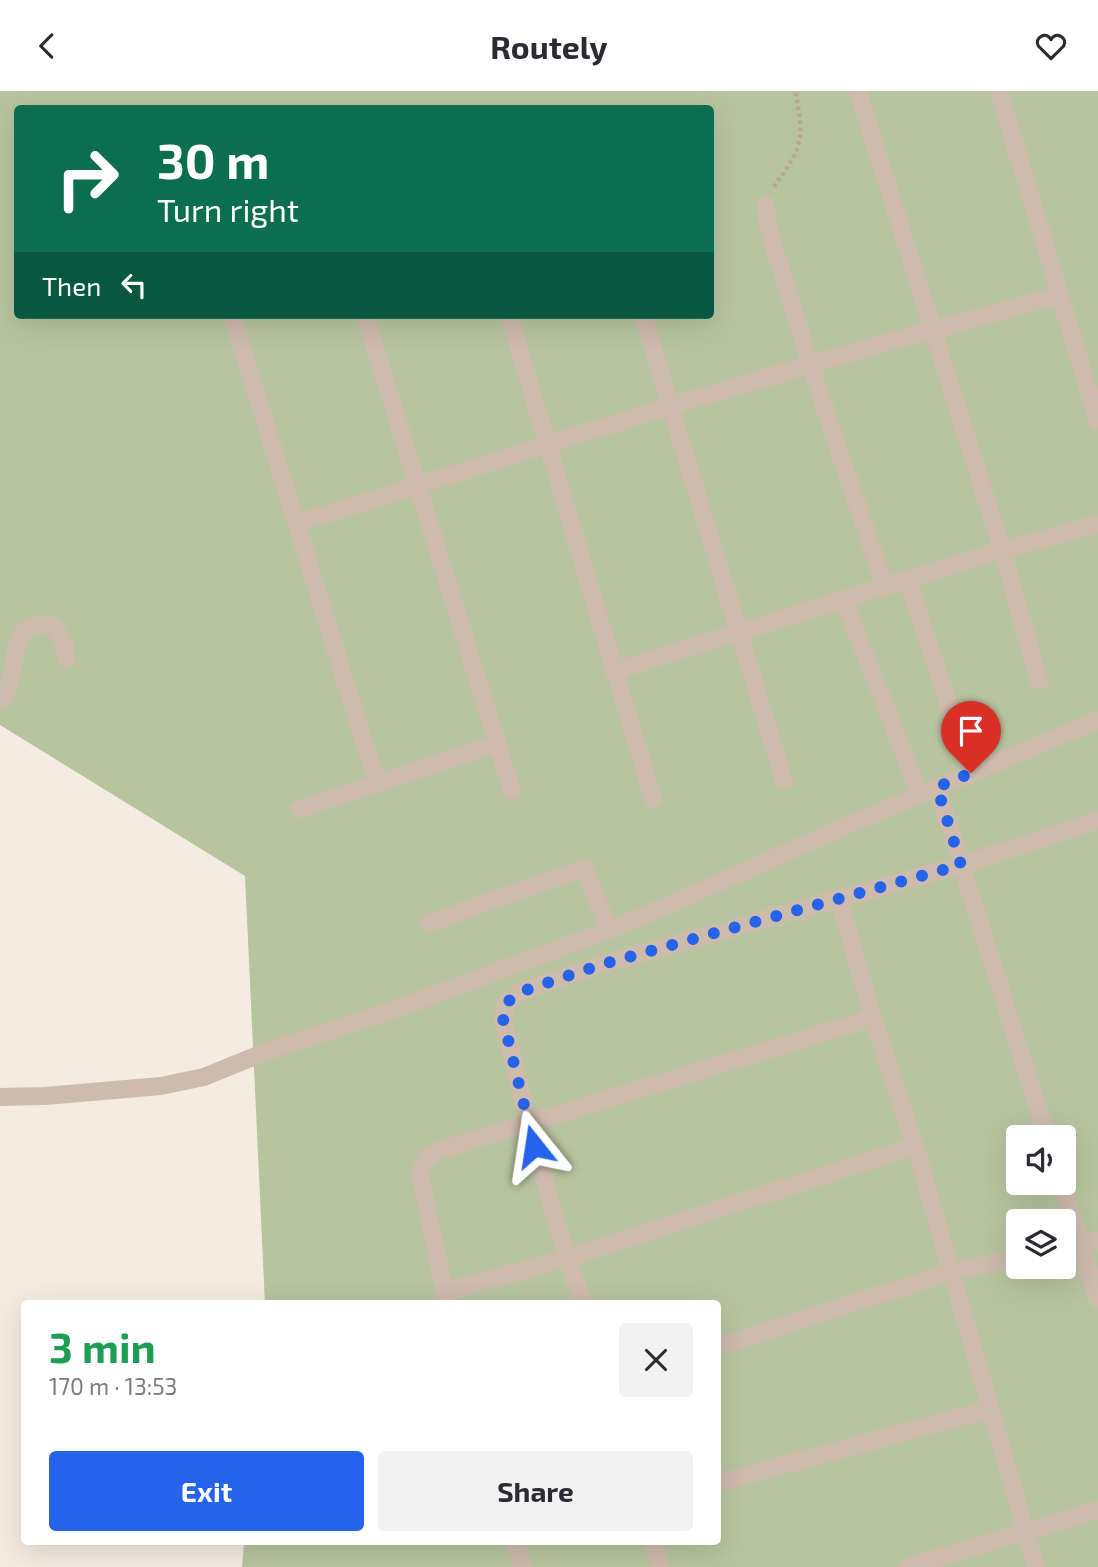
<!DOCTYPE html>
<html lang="en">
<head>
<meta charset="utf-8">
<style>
	body { margin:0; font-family:"Exo 2",sans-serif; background:#f2f2f3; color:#2b2b33; height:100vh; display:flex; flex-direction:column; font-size:26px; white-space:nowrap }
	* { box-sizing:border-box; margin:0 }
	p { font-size:23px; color:#7c7c81 }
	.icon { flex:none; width:38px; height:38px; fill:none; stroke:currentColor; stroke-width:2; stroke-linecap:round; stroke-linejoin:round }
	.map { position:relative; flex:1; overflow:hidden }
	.drawer { position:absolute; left:21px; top:1209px; width:700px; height:245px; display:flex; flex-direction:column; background:#fff; border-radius:7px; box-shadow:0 7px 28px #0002 }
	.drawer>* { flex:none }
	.top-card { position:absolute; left:14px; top:14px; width:700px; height:214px; border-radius:7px; box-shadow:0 7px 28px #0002; background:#0b6e4f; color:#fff; overflow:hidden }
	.buttons { position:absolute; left:1006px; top:1034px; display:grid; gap:14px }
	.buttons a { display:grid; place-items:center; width:70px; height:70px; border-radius:7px; background:#fff; box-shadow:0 7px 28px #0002; font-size:35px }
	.pin { position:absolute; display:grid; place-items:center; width:60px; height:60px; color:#fff; margin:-72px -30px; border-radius:50% 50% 50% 0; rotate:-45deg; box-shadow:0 0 7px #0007 }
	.pin .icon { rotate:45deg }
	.me { position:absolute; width:77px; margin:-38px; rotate:345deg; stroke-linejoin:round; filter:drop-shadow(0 0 5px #0008) }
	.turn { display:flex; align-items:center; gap:24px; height:147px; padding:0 28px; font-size:32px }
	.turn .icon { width:91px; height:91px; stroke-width:2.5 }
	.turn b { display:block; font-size:49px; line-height:60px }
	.then { display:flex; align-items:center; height:66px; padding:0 28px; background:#0003; gap:14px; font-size:26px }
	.round { display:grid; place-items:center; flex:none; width:74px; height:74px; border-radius:7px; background:#f2f2f3 }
	.head { display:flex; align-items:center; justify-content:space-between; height:119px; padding:0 28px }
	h1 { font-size:42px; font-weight:700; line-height:52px; color:#1e9e55 }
	.action { display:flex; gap:14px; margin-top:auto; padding:14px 28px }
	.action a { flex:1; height:80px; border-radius:7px; background:#2563eb; color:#fff; font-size:28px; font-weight:700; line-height:80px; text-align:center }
	.action a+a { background:#f2f2f3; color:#2b2b33 }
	header { display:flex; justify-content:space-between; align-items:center; height:91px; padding:0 28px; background:#fff; font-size:32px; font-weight:700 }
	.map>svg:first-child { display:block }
</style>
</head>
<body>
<header><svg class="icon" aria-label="back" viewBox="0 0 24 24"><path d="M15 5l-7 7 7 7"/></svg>Routely<svg class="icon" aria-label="heart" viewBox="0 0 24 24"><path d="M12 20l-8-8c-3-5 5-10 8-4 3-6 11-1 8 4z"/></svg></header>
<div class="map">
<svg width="1098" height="1476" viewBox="0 0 1098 1476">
	<rect width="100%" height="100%" fill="#f4ebe1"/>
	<path fill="#b8c4a0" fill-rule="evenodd" d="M0,0H1098V1476H242L244,1451H718V1213H265L245,785L0,634ZM18,18H710V224H18ZM1018,1046H1064V1092H1018ZM1018,1130H1064V1176H1018Z"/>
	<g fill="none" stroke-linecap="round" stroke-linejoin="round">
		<path stroke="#b9a596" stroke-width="4.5" stroke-dasharray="3.5 3.5" stroke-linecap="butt" d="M774,96C803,53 805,51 795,0"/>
		<g stroke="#cdbbac" stroke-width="18">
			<path d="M858,0L1002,459L1039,590"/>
			<path d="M999,0L1098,331"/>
			<path d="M766,114L767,133L811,275L885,496"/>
			<path d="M232,224L377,693"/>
			<path d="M365,224L512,700"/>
			<path d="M509,224L653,708"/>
			<path d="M643,224L784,690"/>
			<path d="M297,432C380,407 463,380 545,354C716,300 888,250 1060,204"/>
			<path d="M908,489L971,682"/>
			<path d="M844,509L920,704"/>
			<path d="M614,580L1002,459L1098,433"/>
			<path d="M0,611C25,581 0,527 53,535L64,551L66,568"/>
			<path d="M937,696L1047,1046"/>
			<path d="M299,718L496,653"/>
			<path d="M839,808L873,927L915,1055L1036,1476"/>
			<path d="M429,832L584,777L609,838"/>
			<path d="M0,1006L45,1005L161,995L204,986L270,959L396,918L630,831L853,732L1098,629"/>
			<path d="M1062,1092L1098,1209"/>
			<path d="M1064,1158L1098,1149"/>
			<path d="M444,1201L567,1167L915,1055"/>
			<path d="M447,1213L420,1082L428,1066L437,1060L873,927"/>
			<path d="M583,1213C550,1119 527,1024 503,928L506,912L523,900L603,873L961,774L1098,729"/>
			<path d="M718,1256L950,1181L1018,1167"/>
			<path d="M718,1392L990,1318"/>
			<path d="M516,1451L523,1476"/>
			<path d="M653,1451L660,1476"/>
			<path d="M907,1476L1098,1419"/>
		</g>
	</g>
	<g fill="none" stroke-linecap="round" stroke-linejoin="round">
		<path stroke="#2563eb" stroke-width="12" stroke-dasharray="0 21.6" d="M534,1055L503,928L506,912L523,900L603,873L961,774L937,696L971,682"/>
	</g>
</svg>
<div class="buttons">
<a><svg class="icon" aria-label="sound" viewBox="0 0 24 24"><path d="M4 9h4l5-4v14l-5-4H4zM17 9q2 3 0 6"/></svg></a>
<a><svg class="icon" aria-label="layers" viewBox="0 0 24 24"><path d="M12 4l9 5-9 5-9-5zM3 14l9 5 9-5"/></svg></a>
</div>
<div class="pin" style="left:971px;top:682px;background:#d93025"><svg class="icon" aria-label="arrive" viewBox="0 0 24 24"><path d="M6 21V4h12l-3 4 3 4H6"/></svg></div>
<svg class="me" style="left:534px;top:1055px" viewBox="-20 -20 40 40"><path d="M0-17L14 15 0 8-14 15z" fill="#2563eb" stroke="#fff" stroke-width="4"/></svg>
<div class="top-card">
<div class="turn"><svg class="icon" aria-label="right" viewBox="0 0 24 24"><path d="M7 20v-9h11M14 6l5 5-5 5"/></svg><div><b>30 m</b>Turn right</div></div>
<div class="then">Then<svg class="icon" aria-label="left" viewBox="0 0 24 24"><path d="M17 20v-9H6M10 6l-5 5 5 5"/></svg></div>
</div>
<section class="drawer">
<div class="head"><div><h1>3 min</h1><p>170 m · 13:53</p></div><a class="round"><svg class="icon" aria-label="close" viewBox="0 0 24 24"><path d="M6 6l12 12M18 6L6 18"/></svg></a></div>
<div class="action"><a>Exit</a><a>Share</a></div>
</section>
</div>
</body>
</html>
